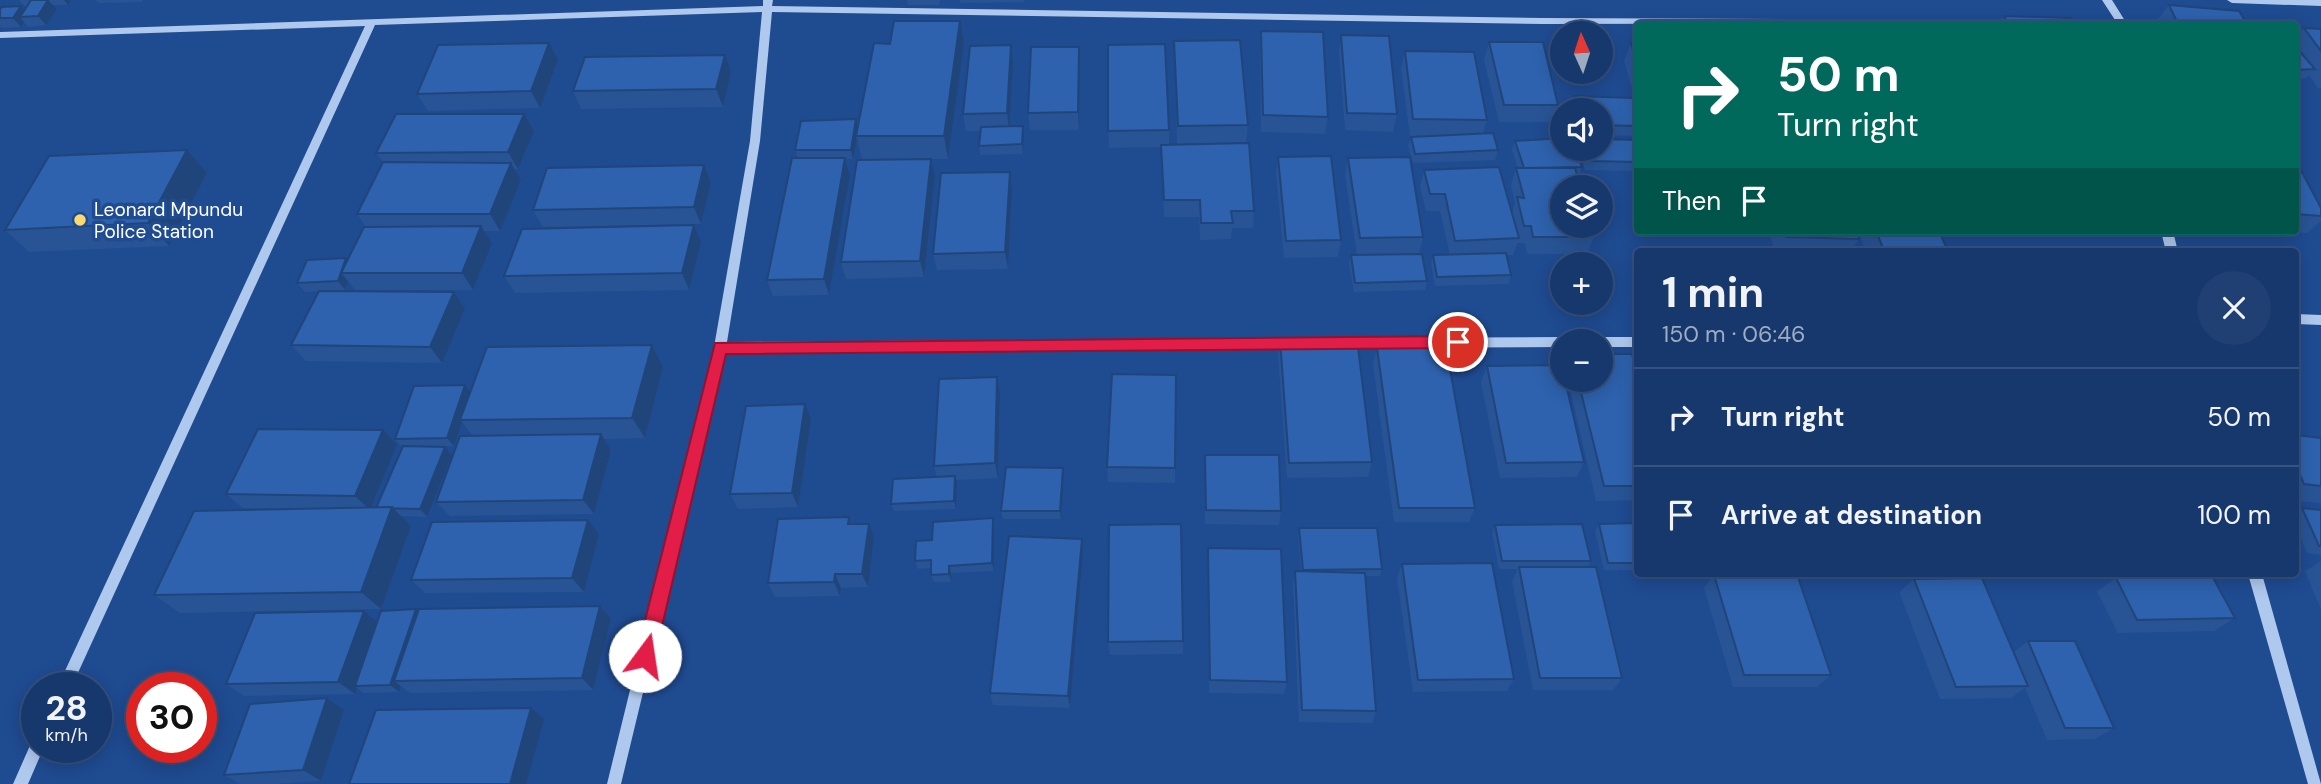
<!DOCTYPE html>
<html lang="en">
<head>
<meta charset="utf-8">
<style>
	body { margin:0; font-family:"DM Sans",sans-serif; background:#203f72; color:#f1f3f6; height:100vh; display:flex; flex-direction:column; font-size:26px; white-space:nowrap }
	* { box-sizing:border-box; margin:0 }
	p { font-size:23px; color:#9eacc2 }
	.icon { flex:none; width:38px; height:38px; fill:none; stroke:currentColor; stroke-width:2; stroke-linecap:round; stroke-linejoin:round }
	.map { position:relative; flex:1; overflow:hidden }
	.sheet { position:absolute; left:1634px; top:248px; width:665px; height:329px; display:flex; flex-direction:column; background:#17386d; border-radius:7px; box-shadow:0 4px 18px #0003,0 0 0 2px #365280 }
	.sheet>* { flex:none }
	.top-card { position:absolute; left:1634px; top:21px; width:665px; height:214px; border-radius:7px; box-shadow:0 4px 18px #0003,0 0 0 2px #365280; background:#00695c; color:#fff; overflow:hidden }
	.needle { width:46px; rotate:357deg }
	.controls { position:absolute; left:1550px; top:21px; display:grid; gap:14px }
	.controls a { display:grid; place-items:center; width:63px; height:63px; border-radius:50%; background:#17386d; box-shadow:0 4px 18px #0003,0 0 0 2px #365280; font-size:35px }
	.speed { position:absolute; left:21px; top:672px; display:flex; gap:14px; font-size:35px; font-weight:700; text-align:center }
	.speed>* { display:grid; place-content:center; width:91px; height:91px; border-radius:50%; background:#17386d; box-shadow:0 4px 18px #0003,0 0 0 2px #365280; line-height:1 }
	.speed small { font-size:18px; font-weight:400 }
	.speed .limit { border:10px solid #d22; background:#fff; color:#111 }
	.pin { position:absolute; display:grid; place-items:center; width:60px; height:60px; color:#fff; margin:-30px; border:4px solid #fff; border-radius:50%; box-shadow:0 2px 7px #0007 }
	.me { position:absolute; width:77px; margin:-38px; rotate:14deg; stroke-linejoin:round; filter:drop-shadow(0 0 5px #0008) }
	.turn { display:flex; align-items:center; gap:24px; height:147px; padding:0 28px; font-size:32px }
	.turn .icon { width:91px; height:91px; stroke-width:2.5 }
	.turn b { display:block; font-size:49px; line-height:60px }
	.then { display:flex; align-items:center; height:66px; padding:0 28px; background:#0003; gap:14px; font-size:26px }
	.round { display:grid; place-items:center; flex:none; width:74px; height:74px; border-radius:37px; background:#203f72 }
	.headline { display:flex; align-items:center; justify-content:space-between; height:119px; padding:0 28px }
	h1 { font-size:42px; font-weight:700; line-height:52px }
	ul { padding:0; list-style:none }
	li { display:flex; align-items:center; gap:21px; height:98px; padding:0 28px; border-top:2px solid #365280 }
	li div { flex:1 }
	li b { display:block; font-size:26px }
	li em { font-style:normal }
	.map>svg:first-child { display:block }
</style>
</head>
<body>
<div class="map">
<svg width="2321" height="784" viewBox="0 0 2321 784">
	<rect width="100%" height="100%" fill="#1f4b91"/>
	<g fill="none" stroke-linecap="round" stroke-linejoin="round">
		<g fill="#afc8ed" fill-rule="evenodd">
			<path d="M763,0H773L772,6L1543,18L2015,20L2020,23L1543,24L772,12L760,141L727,342L1294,338L1298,340L1300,343L1298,346L1294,348L725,352L621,784H607L714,347L750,141L762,12L375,25L71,688H57L365,26L0,38V32L763,6Z"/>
			<path d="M2102,0H2112L2127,24L2053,23L2058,20H2115Z"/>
			<path d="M2227,0H2321V6L2232,3Z"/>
			<path d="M2161,231H2173L2178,252H2166Z"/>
			<path d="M2296,314L2321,315V325L2296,324Z"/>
			<path d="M1563,337L1569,341H1563V347L1343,348L1339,346L1337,343L1339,340L1343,338Z"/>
			<path d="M1601,337H1638V347H1601V341H1595Z"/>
			<path d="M2248,574H2262L2321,784H2308Z"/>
			<path d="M37,739V747H44L28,784H13L32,741Z"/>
		</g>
	</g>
	<g fill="#285496">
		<path d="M19,0H71L68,5H53L57,9L46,25L28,27L24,22L21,27L2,28L0,26V9L21,6L24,10L27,6H25Z"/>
		<path d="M96,0H143L142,2L99,3Z"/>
		<path d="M907,0H940L939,5H908Z"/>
		<path d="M960,0H1024V2L961,3Z"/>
		<path d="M2169,5L2247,24H2155V23Z"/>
		<path d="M2004,16L2075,24H1998Z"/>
		<path d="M2304,28L2321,29V88H2318L2309,75L2306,78L2296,79V38Z"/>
		<path d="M1261,31L1328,117L1325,134L1261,132L1260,48Z"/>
		<path d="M1341,35L1397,114L1393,132L1345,130L1339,53Z"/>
		<path d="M1174,41L1248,125L1246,142L1177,144Z"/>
		<path d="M1489,42L1558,105L1552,122H1499L1484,60Z"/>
		<path d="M1631,43H1638V108L1624,61Z"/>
		<path d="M964,44L948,159H931L935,176L924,277L846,279L841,262L904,159H862L857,139L853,159H846L850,175L829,295L773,296L767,280L798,158L795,150L856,119L858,126Z"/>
		<path d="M1011,45L1013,62L1009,126H1023L1024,136L1023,154L980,155L979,146L980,131H966L963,114Z"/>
		<path d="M1079,47L1080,64L1079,130H1030L1028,113Z"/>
		<path d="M1405,51L1487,120L1483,134L1498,150L1495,160L1413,163L1408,146L1411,137L1416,136H1410L1401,69Z"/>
		<path d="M558,60L540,108L428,111L417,94Z"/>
		<path d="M731,72L723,107L581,109L573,91Z"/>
		<path d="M1574,96L1638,116V133L1637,136L1601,135V110H1572L1571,106Z"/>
		<path d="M524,114L534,131L518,169H515L521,180L500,231H484L492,243L473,290H355L348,281L345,290L324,291L454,292L465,309L442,363L306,361L291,345L319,291L305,292L297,283L346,258L348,260L366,227L357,214L383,162L376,153Z"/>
		<path d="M1169,130V145L1254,211L1253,228H1232L1231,239L1200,240L1199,217H1164L1161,147L1109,148L1108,131Z"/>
		<path d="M1638,140V171L1585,170L1579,149H1601Z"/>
		<path d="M1515,141L1582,167L1578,177L1594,237L1587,254H1527L1525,243H1518V242L1513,255H1507L1511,275L1508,284L1435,286L1431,264L1433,255H1450L1440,211H1426L1420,187L1424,170L1512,213L1515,203L1511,186L1516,168H1518L1512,150Z"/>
		<path d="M187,150L207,173L169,246L29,252L5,230Z"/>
		<path d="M1278,157L1341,240L1338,257L1284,258L1276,174Z"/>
		<path d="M1348,158L1423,237L1419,254L1427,281L1425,290L1354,292L1349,264L1351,255H1357L1345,175Z"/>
		<path d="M2296,161L2321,208V221L2307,233L2283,231H2296Z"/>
		<path d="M1010,172L1012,189L1008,269L937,270L933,254Z"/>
		<path d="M711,183L701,224L543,227L533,210Z"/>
		<path d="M1769,231H1856L1859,239L1850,252H1775Z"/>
		<path d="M1858,231H1939L1947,249L1945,252H1866Z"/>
		<path d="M701,242L689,290L515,293L504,276Z"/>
		<path d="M1280,340L1372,462L1368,477L1287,478L1278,356Z"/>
		<path d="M652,345L663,367L645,438L604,439L611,450L594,514L450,516L436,502L473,436L462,422L454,446L428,447L452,455L427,517L400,516L411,526L381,609L180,613L154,595L304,509L243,508L226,494L397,445L371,508H376L402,447L395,439L465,385L471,391Z"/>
		<path d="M1377,348L1475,508L1469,522H1394L1373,364Z"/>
		<path d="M1487,366L1584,462L1577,477L1500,478L1481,382Z"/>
		<path d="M1176,375L1175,483L1108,482L1107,467Z"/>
		<path d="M1638,377V500L1596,501L1568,380H1601Z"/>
		<path d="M1000,393L998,478L956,480L957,484L956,509L894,511L891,504L937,477L934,466Z"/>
		<path d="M811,420L798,507L738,509L730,494Z"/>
		<path d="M2296,435L2321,438V503L2296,501Z"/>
		<path d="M1205,455L1281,511L1279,525L1205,524Z"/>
		<path d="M1064,476L1061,519H1003L1001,511Z"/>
		<path d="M2302,508L2321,510V555L2307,553L2296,528V512Z"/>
		<path d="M993,518L994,525V571L951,573V582H934L931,575V568L918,569L915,561L932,540Z"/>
		<path d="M588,520L599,534L584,592L425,593L411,580Z"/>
		<path d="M1638,523V570H1604L1595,531L1599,524Z"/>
		<path d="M851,524L874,538L868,587L841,588L840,596L775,597L768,583Z"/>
		<path d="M1495,525L1591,561L1587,567L1622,678L1613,690H1533L1512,581L1518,569H1499L1492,533Z"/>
		<path d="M1299,528L1382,569L1380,576H1365L1376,711L1372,723L1299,722L1293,584L1295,571H1301L1298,536Z"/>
		<path d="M1082,539L1083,553L1070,708L993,705L990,693Z"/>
		<path d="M1208,548L1287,682L1284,694L1209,693L1208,562Z"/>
		<path d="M2321,561V610L2305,571Z"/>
		<path d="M1402,564L1514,679L1507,691L1413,692L1397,578Z"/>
		<path d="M1908,574H1971L1968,576L1909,577Z"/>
		<path d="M2111,574H2211L2235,618L2214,631L2118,633L2097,591L2114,579Z"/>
		<path d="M1714,575L1831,675L1817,687H1733L1704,588Z"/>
		<path d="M1914,579L2014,652L2028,641L2114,728L2095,739L2047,740L2025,688L2011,698L1940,699L1899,592Z"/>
		<path d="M418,612L611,619L593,690L410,693L401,686L399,692L364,693L357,688L355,694L244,696L226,684L377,622Z"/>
		<path d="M1183,641V654L1110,655L1108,642Z"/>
		<path d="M327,698L344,710L321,781L275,784H240L224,775Z"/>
	</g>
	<g fill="#20457a">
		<path d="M48,0L57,9L46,25L38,16Z"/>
		<path d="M64,0H71L68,5Z"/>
		<path d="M21,6L29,16L20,17L24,22L21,27L13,18Z"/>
		<path d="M960,21L964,44L948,159L944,136Z"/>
		<path d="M549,43L558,60L540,108L531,91Z"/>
		<path d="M1011,45L1013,62L1009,130L1007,113Z"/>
		<path d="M1079,47L1080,64L1079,130L1078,112Z"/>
		<path d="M725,55L731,72L723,107L716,89Z"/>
		<path d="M524,114L534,131L518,169L508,152Z"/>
		<path d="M856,119L858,129L856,136L857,139L853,159L851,150Z"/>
		<path d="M1023,126L1024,136L1023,154L1022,144Z"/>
		<path d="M187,150L207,173L169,246L148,223Z"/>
		<path d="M845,158L850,175L829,295L824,279Z"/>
		<path d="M931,159L935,176L924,277L920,261Z"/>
		<path d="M511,163L521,180L500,231L490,214Z"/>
		<path d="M704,165L711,183L701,224L694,207Z"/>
		<path d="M1010,172L1012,189L1008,269L1005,252Z"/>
		<path d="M694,225L701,242L689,290L682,273Z"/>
		<path d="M481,226L492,243L473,290L462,273Z"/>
		<path d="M346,258L353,267L341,273L348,281L345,290L338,281Z"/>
		<path d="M454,292L465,309L442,363L430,347Z"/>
		<path d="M652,345L663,367L645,438L632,418Z"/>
		<path d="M997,377L1000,393L998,478L995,463Z"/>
		<path d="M465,385L472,393L460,420L462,422L454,446L447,438Z"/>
		<path d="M805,404L811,420L798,507L792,493Z"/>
		<path d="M383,430L397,445L370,510L355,496Z"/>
		<path d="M601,434L611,450L594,514L583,500Z"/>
		<path d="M445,447L452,455L427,517L420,509Z"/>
		<path d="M1063,468L1064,476L1061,519L1060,511Z"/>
		<path d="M955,476L957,484L956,509L954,501Z"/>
		<path d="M392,507L411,526L381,609L361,592Z"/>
		<path d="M993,518L994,525V571L992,563Z"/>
		<path d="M588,520L599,534L584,592L572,578Z"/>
		<path d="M869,524L874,538L868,587L862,574Z"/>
		<path d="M1082,539L1083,553L1070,708L1068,696Z"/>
		<path d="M949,566L951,573V582L949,574Z"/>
		<path d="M835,574L841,588L840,596L834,582Z"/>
		<path d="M600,606L611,619L593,690L582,678Z"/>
		<path d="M416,609L423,617L394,681L401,686L399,692L390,685Z"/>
		<path d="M364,611L380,625L355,686L357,688L355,694L338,682Z"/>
		<path d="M327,698L344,710L321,781L303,770Z"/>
		<path d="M531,708L544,719L526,784H510Z"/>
	</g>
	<g fill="#2e62ae" stroke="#20457a" stroke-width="2">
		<path d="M31,0H48L38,16L20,17Z"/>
		<path d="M2169,5L2239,11L2247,24H2178Z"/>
		<path d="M21,6L13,18H0V9L2,7Z"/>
		<path d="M2004,16L2071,18L2075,24H2008Z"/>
		<path d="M894,21H960L944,136H856L874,43L890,44Z"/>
		<path d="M2304,28L2321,29V51Z"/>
		<path d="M1261,31L1323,32L1328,117L1263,115Z"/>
		<path d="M1341,35L1389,36L1397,114L1347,113Z"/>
		<path d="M1240,40L1248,125L1178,126L1174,41Z"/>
		<path d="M1489,42H1543L1558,105H1504Z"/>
		<path d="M549,43L531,91L417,94L438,45Z"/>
		<path d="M1631,43H1638V67Z"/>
		<path d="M1165,44L1169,130L1108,131V45Z"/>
		<path d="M1011,45L1007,113L963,114L970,46Z"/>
		<path d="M1031,47H1079L1078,112L1028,113Z"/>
		<path d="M2296,47L2315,69L2296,70Z"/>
		<path d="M1405,51L1474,52L1487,120L1413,119Z"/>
		<path d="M725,55L716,89L573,91L585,57Z"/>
		<path d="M1574,96L1633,98L1638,116V126L1601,125V110H1577Z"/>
		<path d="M396,114H524L508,152L376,153Z"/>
		<path d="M856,119L851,150H795L801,121Z"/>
		<path d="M1023,126L1022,144L979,146L981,127Z"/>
		<path d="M1493,133L1498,150L1415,154L1411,137Z"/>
		<path d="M1563,138V149H1575L1582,167L1524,168L1515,141Z"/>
		<path d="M1601,139L1638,140V162L1588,161L1585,149H1601Z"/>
		<path d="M1249,143L1254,211H1231L1233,223H1201L1200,200H1164L1161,145Z"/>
		<path d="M187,150L148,223L5,230L49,156Z"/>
		<path d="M1331,156L1341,240L1286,241L1278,157Z"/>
		<path d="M1410,157L1423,237L1360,238L1348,158Z"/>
		<path d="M792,158H845L824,279L767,280Z"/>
		<path d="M931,159L920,261L841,262L857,160Z"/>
		<path d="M2296,161L2321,208V216L2296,214Z"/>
		<path d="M383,162L511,163L490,214H357Z"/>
		<path d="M704,165L694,207L533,210L547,168Z"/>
		<path d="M1499,167L1519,238L1455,241L1445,194H1430L1424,170Z"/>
		<path d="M1516,168H1575L1581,187H1563V226H1591L1594,237H1533L1531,226H1524L1517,197L1524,198Z"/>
		<path d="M1010,172L1005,252L933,254L941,173Z"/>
		<path d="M694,225L682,273L504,276L522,229Z"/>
		<path d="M481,226L462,273H341L364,227Z"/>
		<path d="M1784,231H1856L1859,239L1786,237Z"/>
		<path d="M1876,231H1939L1947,249L1883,248Z"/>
		<path d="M1506,253L1511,275L1437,277L1433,255Z"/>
		<path d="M1422,254L1427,281L1355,283L1351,255Z"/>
		<path d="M346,258L338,281L297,283L307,260Z"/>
		<path d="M319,291L454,292L430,347L291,345Z"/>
		<path d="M1357,339L1372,462L1289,463L1280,340Z"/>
		<path d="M652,345L632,418L460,420L487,347Z"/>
		<path d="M1446,347L1475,508H1399L1377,348Z"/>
		<path d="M1601,354H1632L1638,377V486H1604L1578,380H1601Z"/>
		<path d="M1562,365L1563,380H1565L1584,462L1506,463L1487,366Z"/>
		<path d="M1112,374L1176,375L1175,468L1107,467Z"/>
		<path d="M997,377L995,463L934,466L939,379Z"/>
		<path d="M465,385L447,438L395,439L414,386Z"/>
		<path d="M805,404L792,493L730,494L746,406Z"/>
		<path d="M258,429L383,430L355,496L226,494Z"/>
		<path d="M601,434L583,500L436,502L460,436Z"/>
		<path d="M2296,435L2321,438V486L2304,484L2296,466Z"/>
		<path d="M403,446L445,447L420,509L376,508Z"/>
		<path d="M1205,455H1279L1281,511L1206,510Z"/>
		<path d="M1006,467L1063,468L1060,511H1001Z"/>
		<path d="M955,476L954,501L891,504L893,479Z"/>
		<path d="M392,507L361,592L154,595L194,511Z"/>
		<path d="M2302,508L2321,510V546H2319Z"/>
		<path d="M849,517L848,524H869L862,574H835L834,582L768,583L778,519Z"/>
		<path d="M993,518L992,563L949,566V574L931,575V560L915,561L916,541L932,540L933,522Z"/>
		<path d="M588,520L572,578L411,580L432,522Z"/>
		<path d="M1638,523V563H1608L1599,524Z"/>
		<path d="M1181,524L1183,641L1108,642L1109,525Z"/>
		<path d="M1582,524L1591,561H1502L1495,525Z"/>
		<path d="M1299,528H1377L1382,569L1303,570Z"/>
		<path d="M1009,536L1082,539L1068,696L990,693Z"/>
		<path d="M1208,548L1281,549L1287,682L1210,680Z"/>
		<path d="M1492,563L1514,679L1418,680L1402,564Z"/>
		<path d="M1519,567H1596L1622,678H1540Z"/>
		<path d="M1295,571L1365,573L1376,711L1302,710Z"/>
		<path d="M1797,574L1831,675H1744L1714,575Z"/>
		<path d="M2137,574H2211L2235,618L2137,620L2116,578L2138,577Z"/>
		<path d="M1982,578L2028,686L1956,687L1914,579Z"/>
		<path d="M600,606L582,678L394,681L419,609Z"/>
		<path d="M416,609L390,685L355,686L381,611Z"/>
		<path d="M364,611L338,682L226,684L255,613Z"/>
		<path d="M2028,641H2075L2114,728H2065Z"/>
		<path d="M327,698L303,770L224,775L250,704Z"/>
		<path d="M531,708L510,784H349L376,710Z"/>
	</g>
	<path fill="#e11d48" stroke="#92132f" stroke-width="2" d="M1458,336L1465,342L1458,348L726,354L655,656L652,662L645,664L639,662L636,656L715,343Z"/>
	<circle fill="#fbd96f" stroke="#1f4b91" stroke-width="2.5" cx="80" cy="220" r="7"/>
	<g text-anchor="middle" stroke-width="7" stroke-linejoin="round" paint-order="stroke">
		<g font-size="19" fill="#fff" stroke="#1f4b91" text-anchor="start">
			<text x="94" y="216">Leonard Mpundu<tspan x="94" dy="22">Police Station</tspan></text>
		</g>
	</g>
</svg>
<div class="controls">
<a><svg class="needle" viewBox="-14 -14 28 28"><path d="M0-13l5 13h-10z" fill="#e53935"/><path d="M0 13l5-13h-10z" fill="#9eacc2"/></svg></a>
<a><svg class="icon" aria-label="sound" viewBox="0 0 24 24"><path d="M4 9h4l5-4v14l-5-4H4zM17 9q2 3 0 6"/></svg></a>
<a><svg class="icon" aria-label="layers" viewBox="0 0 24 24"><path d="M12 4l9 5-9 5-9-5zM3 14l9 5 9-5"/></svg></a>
<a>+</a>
<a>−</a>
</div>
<div class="speed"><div>28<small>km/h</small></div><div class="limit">30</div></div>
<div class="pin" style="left:1458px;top:342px;background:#d93025"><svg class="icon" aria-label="arrive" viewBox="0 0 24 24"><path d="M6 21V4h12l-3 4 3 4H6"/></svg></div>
<svg class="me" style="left:645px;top:656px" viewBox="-20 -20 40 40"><circle r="19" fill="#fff"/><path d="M0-13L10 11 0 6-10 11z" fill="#e11d48"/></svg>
<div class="top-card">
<div class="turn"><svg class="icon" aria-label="right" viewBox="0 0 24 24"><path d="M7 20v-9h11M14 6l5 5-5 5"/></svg><div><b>50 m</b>Turn right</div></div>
<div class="then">Then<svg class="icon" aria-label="arrive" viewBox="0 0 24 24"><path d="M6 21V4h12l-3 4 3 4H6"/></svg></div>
</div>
<section class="sheet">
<div class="headline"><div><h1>1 min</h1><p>150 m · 06:46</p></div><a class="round"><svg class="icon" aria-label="close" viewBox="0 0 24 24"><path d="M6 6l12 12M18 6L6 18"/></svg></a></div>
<ul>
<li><svg class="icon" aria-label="right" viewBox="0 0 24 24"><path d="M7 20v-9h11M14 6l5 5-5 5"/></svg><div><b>Turn right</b></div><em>50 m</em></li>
<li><svg class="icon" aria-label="arrive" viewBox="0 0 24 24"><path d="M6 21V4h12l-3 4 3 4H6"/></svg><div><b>Arrive at destination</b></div><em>100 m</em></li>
</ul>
</section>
</div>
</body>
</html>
